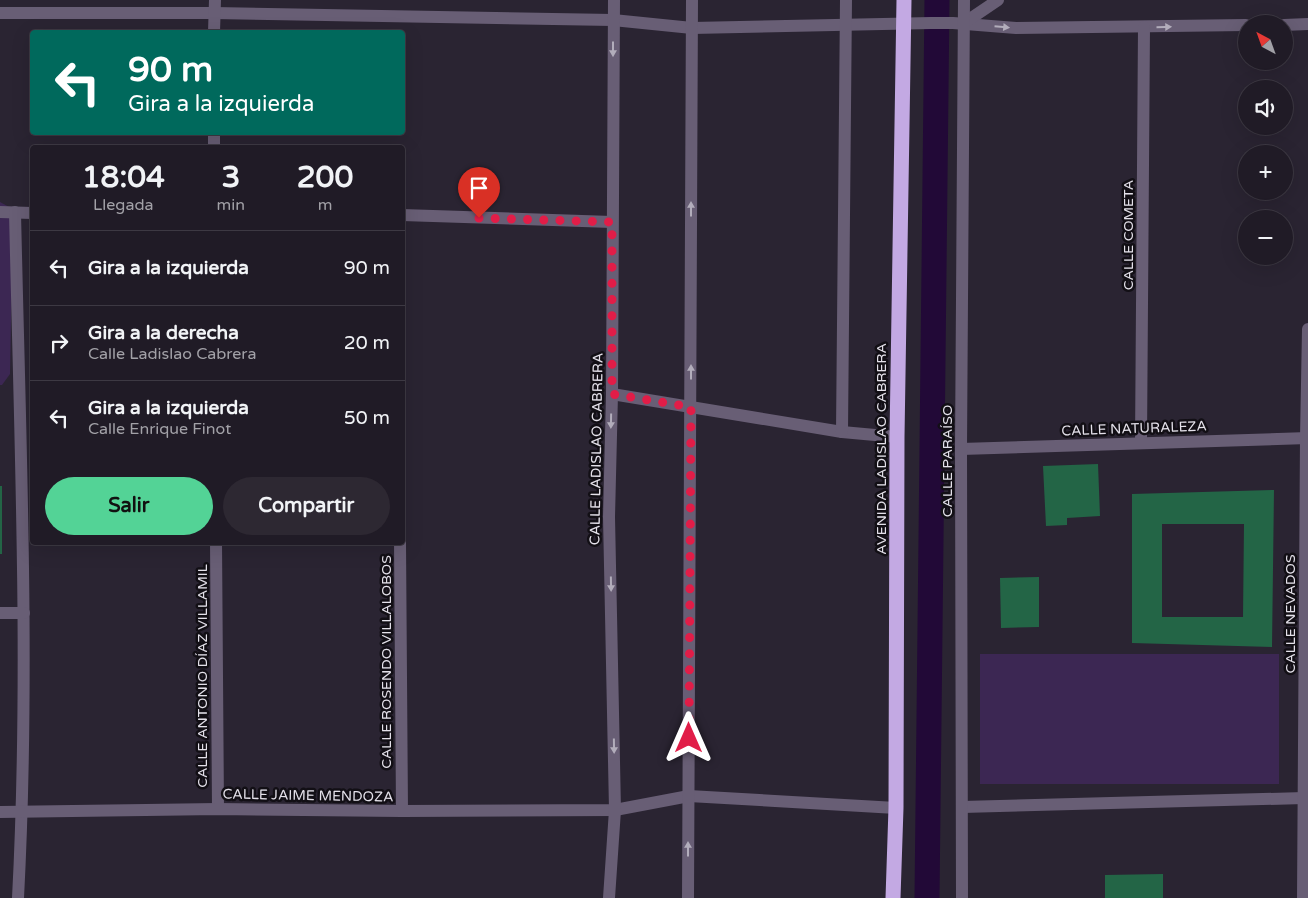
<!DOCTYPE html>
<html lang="es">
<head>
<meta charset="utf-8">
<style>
	body { margin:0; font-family:"Varela Round",sans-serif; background:#2d2832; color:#f1f3f6; height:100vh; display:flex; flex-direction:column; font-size:19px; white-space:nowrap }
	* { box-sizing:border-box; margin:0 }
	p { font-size:16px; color:#a2a1a7 }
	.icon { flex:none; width:28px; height:28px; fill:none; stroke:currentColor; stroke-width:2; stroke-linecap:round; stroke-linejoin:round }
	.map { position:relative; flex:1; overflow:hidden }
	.side { position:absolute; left:30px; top:145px; width:375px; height:400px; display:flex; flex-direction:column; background:#201b26; border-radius:5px; box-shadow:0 5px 20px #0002,0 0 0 1px #3d3943 }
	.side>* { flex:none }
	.guide { position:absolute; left:30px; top:30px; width:375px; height:105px; border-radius:5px; box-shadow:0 5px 20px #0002,0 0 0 1px #3d3943; background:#00695c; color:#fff; overflow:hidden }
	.needle { width:32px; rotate:319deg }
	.buttons { position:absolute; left:1238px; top:15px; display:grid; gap:10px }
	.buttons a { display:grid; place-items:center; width:55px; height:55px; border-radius:50%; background:#201b26; box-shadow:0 5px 20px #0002,0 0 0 1px #3d3943; font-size:25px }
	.pin { position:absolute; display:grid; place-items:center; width:42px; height:42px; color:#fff; margin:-51px -21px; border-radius:50% 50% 50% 0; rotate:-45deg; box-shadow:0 0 5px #0007 }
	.pin .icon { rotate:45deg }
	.me { position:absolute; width:55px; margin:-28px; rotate:0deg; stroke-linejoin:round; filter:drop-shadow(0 0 4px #0008) }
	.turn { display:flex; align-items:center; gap:18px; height:105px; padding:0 15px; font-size:22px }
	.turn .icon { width:65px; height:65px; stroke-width:2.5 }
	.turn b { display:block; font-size:35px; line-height:42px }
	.eta { display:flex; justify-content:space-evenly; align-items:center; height:85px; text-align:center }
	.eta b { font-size:30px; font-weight:700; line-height:35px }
	.action { display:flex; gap:10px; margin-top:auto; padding:10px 15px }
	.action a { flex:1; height:58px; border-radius:30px; background:#53d396; color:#111; font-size:20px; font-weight:700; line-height:58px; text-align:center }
	.action a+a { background:#2d2832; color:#f1f3f6 }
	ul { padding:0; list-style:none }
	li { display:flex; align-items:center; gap:15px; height:75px; padding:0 15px; border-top:1px solid #3d3943 }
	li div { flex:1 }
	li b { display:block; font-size:19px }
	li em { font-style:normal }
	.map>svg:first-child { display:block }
</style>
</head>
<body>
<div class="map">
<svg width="1308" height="898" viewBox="0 0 1308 898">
	<rect width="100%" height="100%" fill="#2a2432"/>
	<g fill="#3c2753">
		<path d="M0,202L11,208L13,216L10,374L2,385H0Z"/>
		<rect x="980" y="654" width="299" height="130"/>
	</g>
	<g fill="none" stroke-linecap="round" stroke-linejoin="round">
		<path stroke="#220937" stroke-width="25" d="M927,898L937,0"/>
	</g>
	<g fill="#236546" fill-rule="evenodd">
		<path d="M1098,464L1100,516L1067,518V525L1046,526L1043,466Z"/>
		<rect x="0" y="486" width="2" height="68"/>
		<path d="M1274,490L1272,647L1132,643V494ZM1162,524H1244L1243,617H1162Z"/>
		<path d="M1039,577V627L1001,628L1000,578Z"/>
		<path d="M1163,874V898H1105V875Z"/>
	</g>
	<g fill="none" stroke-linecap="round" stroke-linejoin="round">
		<g stroke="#685e75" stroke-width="12">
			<path d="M0,13H214L613,20L692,28L931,23H953L1016,28L1246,25"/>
			<path d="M964,23L998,0"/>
			<path d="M1284,25L1308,24"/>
			<path d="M214,32L215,0"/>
			<path d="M214,148V132"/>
			<path d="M0,212L32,213"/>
			<path d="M15,212C20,441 30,670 18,898"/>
			<path d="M402,215L612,222"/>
			<path d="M612,394L842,432L897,437"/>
			<path d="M842,432L846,0"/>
			<path d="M1141,443L1144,27"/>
			<path d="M961,449L1308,438"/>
			<path d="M216,542L218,809"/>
			<path d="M400,542L402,811"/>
			<path d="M0,613H24"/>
			<path d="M962,807L1304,798"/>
			<path d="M0,812L218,809L402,811L615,810L689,796L896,808"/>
			<path d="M609,898L615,810L609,517L612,394L614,0"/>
			<path d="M688,898L692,0"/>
			<path d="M962,898L961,449L964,0"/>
			<path d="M1303,898L1306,438L1308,329"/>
		</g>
		<path stroke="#c3a9e3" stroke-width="15" d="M893,898L896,808L897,437L904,0"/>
	</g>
	<defs><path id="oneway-solid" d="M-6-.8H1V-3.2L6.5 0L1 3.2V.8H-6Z" transform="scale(1.25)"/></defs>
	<g fill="#b2adbb">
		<use href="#oneway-solid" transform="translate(1002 27) rotate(5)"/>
		<use href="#oneway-solid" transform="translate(1164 27) rotate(-1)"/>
		<use href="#oneway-solid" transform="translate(613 49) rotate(90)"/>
		<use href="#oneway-solid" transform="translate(691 209) rotate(-90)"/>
		<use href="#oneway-solid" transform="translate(691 372) rotate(-90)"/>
		<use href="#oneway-solid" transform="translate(611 421) rotate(91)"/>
		<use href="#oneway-solid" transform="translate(611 584) rotate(89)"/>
		<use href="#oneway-solid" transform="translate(614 746) rotate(89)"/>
		<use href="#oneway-solid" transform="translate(688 849) rotate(-90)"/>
	</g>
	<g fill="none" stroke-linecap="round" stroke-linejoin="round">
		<path stroke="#e11d48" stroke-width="9" stroke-dasharray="0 16.2" d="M479,218L612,222V394L691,407L689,738"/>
	</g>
	<g text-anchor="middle" stroke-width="5" stroke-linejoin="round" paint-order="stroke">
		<g font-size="14" fill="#e4e1ea" stroke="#120f15">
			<text transform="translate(1128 235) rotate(-90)" y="5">CALLE COMETA</text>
			<text transform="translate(1134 428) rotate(-2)" y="5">CALLE NATURALEZA</text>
			<text transform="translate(596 449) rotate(-89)" y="5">CALLE LADISLAO CABRERA</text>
			<text transform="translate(881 449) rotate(-90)" y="5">AVENIDA LADISLAO CABRERA</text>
			<text transform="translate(947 461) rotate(-90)" y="5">CALLE PARAÍSO</text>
			<text transform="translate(1290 614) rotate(-90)" y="5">CALLE NEVADOS</text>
			<text transform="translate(386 662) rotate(-90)" y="5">CALLE ROSENDO VILLALOBOS</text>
			<text transform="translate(202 676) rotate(-90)" y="5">CALLE ANTONIO DÍAZ VILLAMIL</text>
			<text transform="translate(308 795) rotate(1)" y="5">CALLE JAIME MENDOZA</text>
		</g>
	</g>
</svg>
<div class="buttons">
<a><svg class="needle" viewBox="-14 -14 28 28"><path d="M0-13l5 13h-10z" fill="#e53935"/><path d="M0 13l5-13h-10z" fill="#a2a1a7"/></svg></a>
<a><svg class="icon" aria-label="sound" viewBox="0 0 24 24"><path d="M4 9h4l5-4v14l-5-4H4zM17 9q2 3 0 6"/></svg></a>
<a>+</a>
<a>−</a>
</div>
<div class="pin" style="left:479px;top:218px;background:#d93025"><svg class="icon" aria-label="arrive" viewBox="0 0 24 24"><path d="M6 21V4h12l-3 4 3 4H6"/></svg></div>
<svg class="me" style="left:689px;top:738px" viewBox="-20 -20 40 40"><path d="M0-17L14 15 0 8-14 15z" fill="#e11d48" stroke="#fff" stroke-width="4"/></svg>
<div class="guide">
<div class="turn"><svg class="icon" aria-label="left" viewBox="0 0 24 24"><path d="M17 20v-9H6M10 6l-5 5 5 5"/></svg><div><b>90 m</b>Gira a la izquierda</div></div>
</div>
<section class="side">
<div class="eta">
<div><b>18:04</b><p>Llegada</p></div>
<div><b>3</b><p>min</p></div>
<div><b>200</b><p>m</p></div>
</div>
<ul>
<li><svg class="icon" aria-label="left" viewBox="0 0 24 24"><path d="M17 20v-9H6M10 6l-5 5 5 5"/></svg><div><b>Gira a la izquierda</b></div><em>90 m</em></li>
<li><svg class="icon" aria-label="right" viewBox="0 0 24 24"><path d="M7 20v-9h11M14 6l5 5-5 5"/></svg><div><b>Gira a la derecha</b><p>Calle Ladislao Cabrera</p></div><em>20 m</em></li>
<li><svg class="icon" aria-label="left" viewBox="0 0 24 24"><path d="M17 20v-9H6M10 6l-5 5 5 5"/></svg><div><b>Gira a la izquierda</b><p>Calle Enrique Finot</p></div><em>50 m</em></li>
</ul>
<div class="action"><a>Salir</a><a>Compartir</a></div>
</section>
</div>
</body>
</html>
